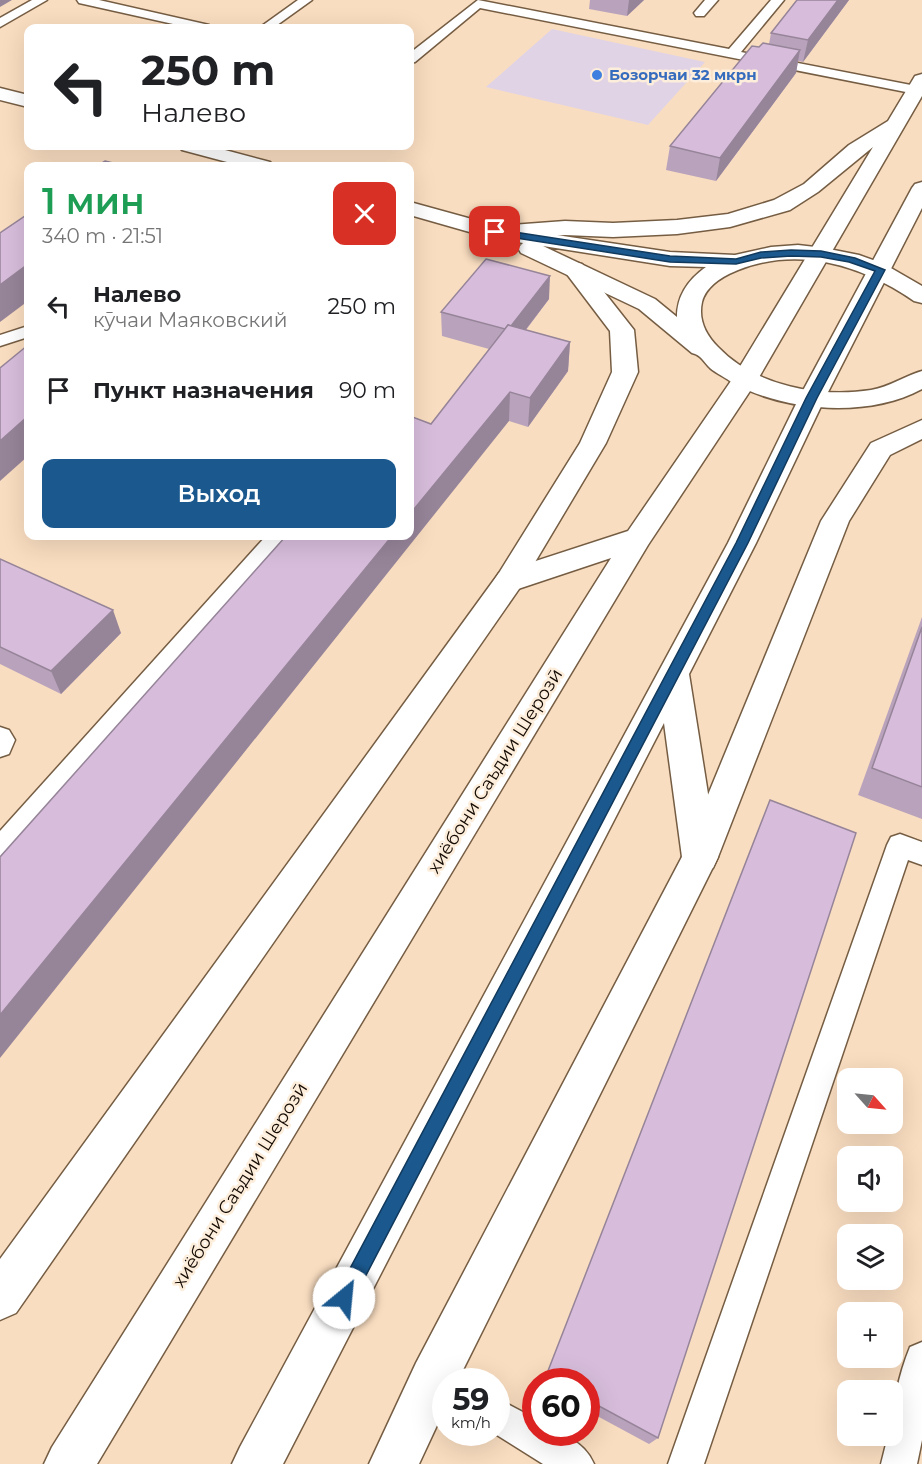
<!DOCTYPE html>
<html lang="ru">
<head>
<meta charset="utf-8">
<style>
	body { margin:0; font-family:Montserrat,sans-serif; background:#f6f6f6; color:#202124; height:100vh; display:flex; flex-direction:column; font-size:22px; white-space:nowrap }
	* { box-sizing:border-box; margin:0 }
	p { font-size:20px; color:#757577 }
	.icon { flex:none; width:33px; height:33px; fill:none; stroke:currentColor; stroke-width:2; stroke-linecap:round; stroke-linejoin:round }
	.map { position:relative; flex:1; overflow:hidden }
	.side { position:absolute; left:24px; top:162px; width:390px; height:378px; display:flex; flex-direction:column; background:#fff; border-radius:12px; box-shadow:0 6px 24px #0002 }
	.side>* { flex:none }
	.banner { position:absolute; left:24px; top:24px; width:390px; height:126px; border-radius:12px; box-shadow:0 6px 24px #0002; background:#fff; color:#202124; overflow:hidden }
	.needle { width:39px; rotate:117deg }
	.buttons { position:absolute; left:837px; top:1068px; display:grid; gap:12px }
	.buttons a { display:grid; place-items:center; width:66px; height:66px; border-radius:12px; background:#fff; box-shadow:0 6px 24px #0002; font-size:30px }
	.speed { position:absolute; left:432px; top:1368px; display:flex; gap:12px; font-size:30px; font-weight:700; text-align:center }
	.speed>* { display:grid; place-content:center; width:78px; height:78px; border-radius:50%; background:#fff; box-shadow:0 6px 24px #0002; line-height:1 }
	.speed small { font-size:15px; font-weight:400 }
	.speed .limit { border:9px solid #d22; background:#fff; color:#111 }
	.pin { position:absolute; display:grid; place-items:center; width:51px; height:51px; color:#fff; margin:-26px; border-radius:12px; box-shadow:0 3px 9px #0006 }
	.me { position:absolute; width:66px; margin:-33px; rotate:28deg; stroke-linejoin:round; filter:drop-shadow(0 0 4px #0008) }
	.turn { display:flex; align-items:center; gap:21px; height:126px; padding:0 18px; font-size:27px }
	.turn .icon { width:78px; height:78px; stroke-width:2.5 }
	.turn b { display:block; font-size:42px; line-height:51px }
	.round { display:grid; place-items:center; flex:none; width:63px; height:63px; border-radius:12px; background:#f6f6f6 }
	.head { display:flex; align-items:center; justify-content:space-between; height:102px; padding:0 18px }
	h1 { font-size:36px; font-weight:600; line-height:45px; color:#1e9e55 }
	.cta { display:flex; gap:12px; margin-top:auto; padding:12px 18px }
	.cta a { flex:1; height:69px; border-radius:12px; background:#1a588e; color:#fff; font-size:24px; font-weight:600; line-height:69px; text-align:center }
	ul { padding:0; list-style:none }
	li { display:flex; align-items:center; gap:18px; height:84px; padding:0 18px }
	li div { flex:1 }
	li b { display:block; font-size:22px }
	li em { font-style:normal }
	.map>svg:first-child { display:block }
</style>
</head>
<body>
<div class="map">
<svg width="922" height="1464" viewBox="0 0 922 1464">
	<rect width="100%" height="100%" fill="#f9ddc0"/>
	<path fill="#e0d3e6" d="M552,29L705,62L648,125L486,87Z"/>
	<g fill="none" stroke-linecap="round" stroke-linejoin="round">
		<g stroke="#755d43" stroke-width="3">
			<g id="service">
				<path d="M32,0H47L0,27V18Z"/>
				<path d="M77,0H99L209,25L211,28H191L79,3Z"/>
				<path d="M298,0H312L273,28H259Z"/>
				<path d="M478,0L729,49L771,0H784L741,52L916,86L921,87L922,91L916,94L480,8L415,62L410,63V53Z"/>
				<path d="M705,0H718L704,16H696L694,13Z"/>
				<path d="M28,326V337L0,346V335Z"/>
				<path d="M266,536H288L9,857L0,860V831Z"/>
				<path d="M0,727L9,730L15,740L9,754L0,757Z"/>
				<path d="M900,834L922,842V865L908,860L704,1464H668L887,845L891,837Z"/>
				<path d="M922,1342V1440L917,1464H881L888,1436H892C892,1406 899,1374 910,1347Z"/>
				<path d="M496,1398L536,1419V1432C560,1432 584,1440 594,1464H543L492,1432H496Z"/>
			</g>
		</g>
		<g stroke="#755d43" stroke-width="3">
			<g id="minor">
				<path d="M574,262L582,264L634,330L638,372L606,443L519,589L16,1313L0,1320V1259L499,573L580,443L612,372L610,331L563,269L566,264Z"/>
				<path d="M922,420V439L890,455L849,521L718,857L457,1382H446V1406L419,1464H369L416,1363L684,853L821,521L871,443Z"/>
			</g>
		</g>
		<g stroke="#755d43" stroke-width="3">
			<g id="tertiary">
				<path d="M0,88L28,95V107L0,100Z"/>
				<path d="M179,146H210L270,162L273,166H242L182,150Z"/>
				<path d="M410,202L497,226L670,252L735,255L771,247L798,245L824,248L859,255L884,264L922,286V303L914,301C862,265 799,246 738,270C723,276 706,286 702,302C698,320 706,335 718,347C755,386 820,398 871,390C890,387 904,376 922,371V389C869,418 786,412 733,383C726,378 716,373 710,368C704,362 701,355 692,353L639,309L521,253L518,248L523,243L487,237L410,215ZM543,246L670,266L706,267C689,279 677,295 677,317L655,299Z"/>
			</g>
		</g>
		<g stroke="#755d43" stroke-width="3">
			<g id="primary">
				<path d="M922,74V96L758,379L648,545L97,1464H44L52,1447L611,558L509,592L499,589L494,581L499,573L628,531L733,378L873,147L818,192L790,210L730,227L677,234L613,237L565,235L499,240L491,238L488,233L491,228L499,226L565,221L613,223L677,220L728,214L774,200L804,184L849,145L888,121L915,76Z"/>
				<path d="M922,182V208L825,398L756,543L689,674L718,857L713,868L700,872L687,868L682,857L664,723L283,1464H232L240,1447L728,543L799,398L912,188L915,184Z"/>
			</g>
		</g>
		<use href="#service" fill="#fff" fill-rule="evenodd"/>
		<use href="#minor" fill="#fff" fill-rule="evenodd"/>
		<use href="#tertiary" fill="#fff" fill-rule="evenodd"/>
		<use href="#primary" fill="#fff" fill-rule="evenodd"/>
	</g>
	<g fill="#b9a3bc">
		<path d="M590,0H644L627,16L589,9Z"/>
		<path d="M797,0H849L803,62L798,61L796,73L716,181L666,170L670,146L759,47L769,44L771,33Z"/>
		<path d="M549,299L526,330L570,342L568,371L528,427L509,421L431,424L489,349L442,336L441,312Z"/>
		<path d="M0,559L121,633L61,694L0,664Z"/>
		<path d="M922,617V819L858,795Z"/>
		<path d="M770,800L658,1438L649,1444L586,1410V1382H544Z"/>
	</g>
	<g fill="#968499">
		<path d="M0,0H12L0,7Z"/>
		<path d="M629,0H644L627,16Z"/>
		<path d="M838,0H849L803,62L808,40Z"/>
		<path d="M800,50L796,73L716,181L720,158Z"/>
		<path d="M28,264V301L0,322V285Z"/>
		<path d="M550,276L549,299L507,354L508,330Z"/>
		<path d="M570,342L568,371L528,427L530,398Z"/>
		<path d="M510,392L509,421L0,1058V1015L392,536H410V514Z"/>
		<path d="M28,416V456L0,481V441Z"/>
		<path d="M113,610L121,633L61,694L51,671Z"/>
	</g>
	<g fill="#d7bddb" stroke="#968499" stroke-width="1.5">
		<path d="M797,0H838L808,40L771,33Z"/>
		<path d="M763,43L800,50L720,158L670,146L752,46L759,47Z"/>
		<path d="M105,161L125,166H97Z"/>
		<path d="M28,214V264L0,285V233Z"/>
		<path d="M486,259L550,276L511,326L508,325L505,329L441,312Z"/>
		<path d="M508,325L570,342L530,398L510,392L410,514V416L431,424Z"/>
		<path d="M28,345V416L0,441V368Z"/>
		<path d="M286,536H392L0,1015V857Z"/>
		<path d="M0,559L113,610L51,671L0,647Z"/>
		<path d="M922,627V787L872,768Z"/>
		<path d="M770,800L856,833L658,1438L586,1399V1382H555L546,1376Z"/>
	</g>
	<path fill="#1a588e" stroke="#11395c" stroke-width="1.5" d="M495,229L670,256L736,259L761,252L791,250L821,251L855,258L885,270L817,398L748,543L351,1304L344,1307L338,1304L335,1298L338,1291L736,543L806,398L875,271L849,262L821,257L791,256L761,258L736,264L670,262L491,234V230Z"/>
	<circle fill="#3f7fe0" stroke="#fdeddb" stroke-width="2" cx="597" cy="75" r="6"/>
	<g text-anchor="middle" stroke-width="5" stroke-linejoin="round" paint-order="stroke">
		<g font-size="15" font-weight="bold" fill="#366cbe" stroke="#fdeddb" text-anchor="start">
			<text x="609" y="80">Бозорчаи 32 мкрн</text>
		</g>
		<g font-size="18" fill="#140b03" stroke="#fdeddb">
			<text transform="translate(495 771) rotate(-58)" y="6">хиёбони Саъдии Шерозӣ</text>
			<text transform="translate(240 1185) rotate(-58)" y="6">хиёбони Саъдии Шерозӣ</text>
		</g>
	</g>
</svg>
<div class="buttons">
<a><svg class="needle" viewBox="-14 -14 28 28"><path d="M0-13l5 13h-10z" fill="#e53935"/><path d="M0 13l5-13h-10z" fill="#757577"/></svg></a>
<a><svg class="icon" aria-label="sound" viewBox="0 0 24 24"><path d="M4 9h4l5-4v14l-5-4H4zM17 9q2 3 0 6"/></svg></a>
<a><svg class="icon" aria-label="layers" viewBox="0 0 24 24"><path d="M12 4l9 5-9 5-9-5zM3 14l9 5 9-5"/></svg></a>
<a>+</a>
<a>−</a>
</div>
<div class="speed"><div>59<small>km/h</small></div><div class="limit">60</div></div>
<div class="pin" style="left:495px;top:232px;background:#d93025"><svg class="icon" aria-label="arrive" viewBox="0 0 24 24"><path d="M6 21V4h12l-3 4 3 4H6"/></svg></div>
<svg class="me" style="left:344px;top:1298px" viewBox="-20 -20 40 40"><circle r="19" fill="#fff"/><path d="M0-13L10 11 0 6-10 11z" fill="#1a588e"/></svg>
<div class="banner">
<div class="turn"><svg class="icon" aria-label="left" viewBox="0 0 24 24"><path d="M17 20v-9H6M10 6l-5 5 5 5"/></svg><div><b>250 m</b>Налево</div></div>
</div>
<section class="side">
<div class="head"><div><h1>1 мин</h1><p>340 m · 21:51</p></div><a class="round" style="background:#d93025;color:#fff"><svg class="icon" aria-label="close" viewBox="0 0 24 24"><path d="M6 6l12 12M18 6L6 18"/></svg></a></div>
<ul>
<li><svg class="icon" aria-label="left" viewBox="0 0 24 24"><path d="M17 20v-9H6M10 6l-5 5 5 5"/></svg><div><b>Налево</b><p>кӯчаи Маяковский</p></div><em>250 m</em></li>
<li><svg class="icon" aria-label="arrive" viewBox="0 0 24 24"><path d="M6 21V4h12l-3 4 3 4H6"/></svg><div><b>Пункт назначения</b></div><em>90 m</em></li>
</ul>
<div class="cta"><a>Выход</a></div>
</section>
</div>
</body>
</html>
